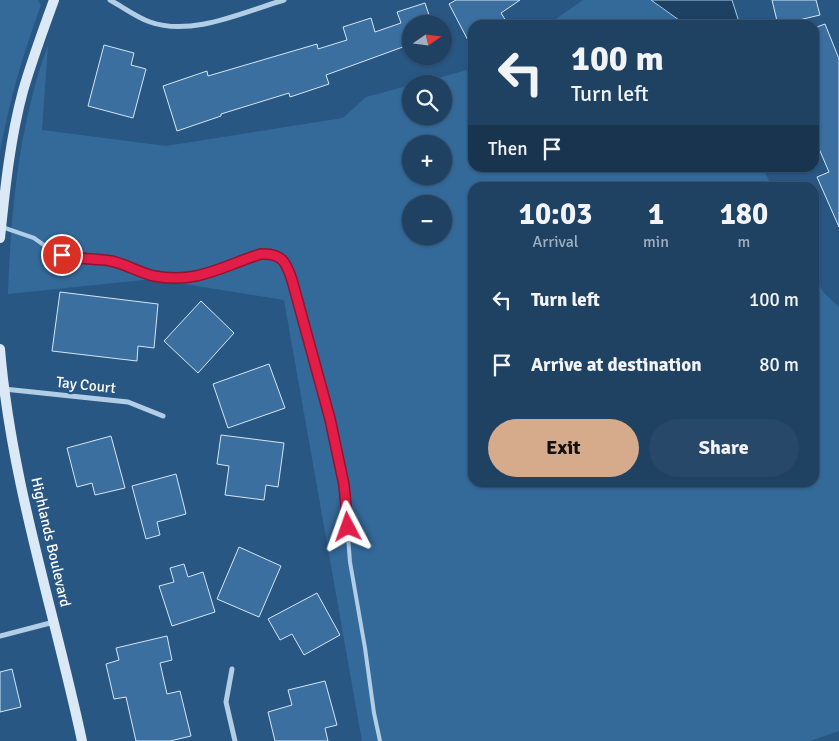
<!DOCTYPE html>
<html lang="en">
<head>
<meta charset="utf-8">
<style>
	body { margin:0; font-family:Signika,sans-serif; background:#274868; color:#f1f3f6; height:100vh; display:flex; flex-direction:column; font-size:19px; white-space:nowrap }
	* { box-sizing:border-box; margin:0 }
	p { font-size:16px; color:#a1afbe }
	.icon { flex:none; width:28px; height:28px; fill:none; stroke:currentColor; stroke-width:2; stroke-linecap:round; stroke-linejoin:round }
	.map { position:relative; flex:1; overflow:hidden }
	.sheet { position:absolute; left:468px; top:182px; width:351px; height:305px; display:flex; flex-direction:column; background:#1f4162; border-radius:15px; box-shadow:0 1px 4px #0004,0 0 0 1px #3c5a77 }
	.sheet>* { flex:none }
	.banner { position:absolute; left:468px; top:20px; width:351px; height:152px; border-radius:15px; box-shadow:0 1px 4px #0004,0 0 0 1px #3c5a77; background:#1f4162; color:#f1f3f6; overflow:hidden }
	.needle { width:32px; rotate:76deg }
	.tools { position:absolute; left:402px; top:15px; display:grid; gap:10px }
	.tools a { display:grid; place-items:center; width:50px; height:50px; border-radius:50%; background:#1f4162; box-shadow:0 1px 4px #0004,0 0 0 1px #3c5a77; font-size:25px }
	.pin { position:absolute; display:grid; place-items:center; width:42px; height:42px; color:#fff; margin:-21px; border:2px solid #fff; border-radius:50%; box-shadow:0 1px 5px #0007 }
	.me { position:absolute; width:55px; margin:-28px; rotate:356deg; stroke-linejoin:round; filter:drop-shadow(0 0 4px #0008) }
	.turn { display:flex; align-items:center; gap:18px; height:105px; padding:0 20px; font-size:22px }
	.turn .icon { width:65px; height:65px; stroke-width:2.5 }
	.turn b { display:block; font-size:35px; line-height:42px }
	.then { display:flex; align-items:center; height:48px; padding:0 20px; background:#0003; gap:10px; font-size:19px }
	.eta { display:flex; justify-content:space-evenly; align-items:center; height:85px; text-align:center }
	.eta b { font-size:30px; font-weight:800; line-height:35px }
	.action { display:flex; gap:10px; margin-top:auto; padding:10px 20px }
	.action a { flex:1; height:58px; border-radius:30px; background:#d6ab8b; color:#111; font-size:20px; font-weight:800; line-height:58px; text-align:center }
	.action a+a { background:#274868; color:#f1f3f6 }
	ul { padding:0; list-style:none }
	li { display:flex; align-items:center; gap:15px; height:65px; padding:0 20px }
	li div { flex:1 }
	li b { display:block; font-size:19px }
	li em { font-style:normal }
	.map>svg:first-child { display:block }
</style>
</head>
<body>
<div class="map">
<svg width="839" height="741" viewBox="0 0 839 741">
	<rect width="100%" height="100%" fill="#295783"/>
	<g fill="#346a9a" fill-rule="evenodd">
		<path d="M0,0H38L41,5C23,54 9,101 0,152Z"/>
		<path d="M583,0H651L686,25H547Z"/>
		<path d="M48,45L42,130L166,146L343,118L366,97L411,85V116H444V84H416L467,70L472,67V168H763L772,187L472,188V482H814V274L823,292L839,307V731L810,741H362L284,300L153,279L8,294C11,210 19,124 48,45ZM411,144H444V176H411ZM411,204H444V236H411Z"/>
	</g>
	<path fill="#1d4163" stroke="#a7cae6" d="M651,0H732L740,25H686Z"/>
	<g fill="#3a6f9f" stroke="#d5e6f5">
		<path d="M456,0H520L501,13L506,21L498,25H472V48L449,4Z"/>
		<path d="M772,0H816L820,15L778,25Z"/>
		<path d="M425,3L432,24H411V44L326,75L329,84L290,97L289,93L221,114V116L177,131L163,86L207,71L208,76L317,44L318,49L347,40L343,27L371,18L375,32L401,23L397,12Z"/>
		<path d="M825,24L839,59V227L817,177L829,172L814,137V28Z"/>
		<path d="M104,45L134,53L131,65L146,69L133,118L88,106Z"/>
		<path d="M60,292L158,304L154,348L138,346L137,361L52,351Z"/>
		<path d="M201,301L234,333L198,373L164,341Z"/>
		<path d="M269,364L285,408L228,428L213,384Z"/>
		<path d="M221,435L284,443L278,487L266,485L264,500L225,495L229,466L217,464Z"/>
		<path d="M111,436L125,488L95,495L92,483L77,487L67,448Z"/>
		<path d="M176,474L186,514L157,522L160,535L146,539L132,486Z"/>
		<path d="M239,547L281,566L259,617L217,599Z"/>
		<path d="M184,564L188,577L203,572L215,612L172,626L159,586L174,582L170,568Z"/>
		<path d="M317,593L340,635L304,655L292,634L280,640L268,619Z"/>
		<path d="M167,636L172,660L160,663L167,694L180,691L191,736L170,741H136L126,697L114,699L106,664L119,660L116,648Z"/>
		<path d="M12,669L21,707L0,712V672Z"/>
		<path d="M325,681L337,725L325,728L328,741H275L268,712L292,705L288,690Z"/>
	</g>
	<g fill="none" stroke-linecap="round" stroke-linejoin="round">
		<path stroke="#b2cee6" stroke-width="4" d="M2,227L34,238L48,248L72,258L112,262L152,275L165,278L198,277L212,273L261,254L269,253L276,255L286,263L292,280L324,395L344,485L350,562L365,648L374,713L380,741"/>
		<g stroke="#b2cee6" stroke-width="5">
			<path d="M110,0C123,7 136,17 150,22C192,37 243,12 284,0"/>
			<path d="M4,389L128,402L163,416"/>
			<path d="M0,636L54,622"/>
			<path d="M232,669L226,702L235,741"/>
		</g>
		<g stroke="#dbe9f6" stroke-width="10">
			<path d="M0,238C5,189 10,139 23,91C32,60 43,30 54,0"/>
			<path d="M0,349C11,482 54,610 82,741"/>
		</g>
	</g>
	<g fill="none" stroke-linecap="round" stroke-linejoin="round">
		<g stroke="#92132f" stroke-width="12">
			<path id="route" d="M62,255C78,260 95,258 111,261C126,264 140,273 154,276C198,284 222,266 261,254C282,253 286,262 292,280L330,419L344,485L348,527"/>
		</g>
		<use href="#route" stroke="#e11d48" stroke-width="9"/>
	</g>
	<g text-anchor="middle" stroke-width="5" stroke-linejoin="round" paint-order="stroke">
		<g font-size="15" fill="#fff" stroke="#295783">
			<text transform="translate(86 385) rotate(6)" y="5">Tay Court</text>
			<text transform="translate(51 542) rotate(77)" y="5">Highlands Boulevard</text>
		</g>
	</g>
</svg>
<div class="tools">
<a><svg class="needle" viewBox="-14 -14 28 28"><path d="M0-13l5 13h-10z" fill="#e53935"/><path d="M0 13l5-13h-10z" fill="#a1afbe"/></svg></a>
<a><svg class="icon" aria-label="search" viewBox="0 0 24 24"><circle cx="10" cy="10" r="6"/><path d="M15 15l6 6"/></svg></a>
<a>+</a>
<a>−</a>
</div>
<div class="pin" style="left:62px;top:255px;background:#d93025"><svg class="icon" aria-label="arrive" viewBox="0 0 24 24"><path d="M6 21V4h12l-3 4 3 4H6"/></svg></div>
<svg class="me" style="left:348px;top:527px" viewBox="-20 -20 40 40"><path d="M0-17L14 15 0 8-14 15z" fill="#e11d48" stroke="#fff" stroke-width="4"/></svg>
<div class="banner">
<div class="turn"><svg class="icon" aria-label="left" viewBox="0 0 24 24"><path d="M17 20v-9H6M10 6l-5 5 5 5"/></svg><div><b>100 m</b>Turn left</div></div>
<div class="then">Then<svg class="icon" aria-label="arrive" viewBox="0 0 24 24"><path d="M6 21V4h12l-3 4 3 4H6"/></svg></div>
</div>
<section class="sheet">
<div class="eta">
<div><b>10:03</b><p>Arrival</p></div>
<div><b>1</b><p>min</p></div>
<div><b>180</b><p>m</p></div>
</div>
<ul>
<li><svg class="icon" aria-label="left" viewBox="0 0 24 24"><path d="M17 20v-9H6M10 6l-5 5 5 5"/></svg><div><b>Turn left</b></div><em>100 m</em></li>
<li><svg class="icon" aria-label="arrive" viewBox="0 0 24 24"><path d="M6 21V4h12l-3 4 3 4H6"/></svg><div><b>Arrive at destination</b></div><em>80 m</em></li>
</ul>
<div class="action"><a>Exit</a><a>Share</a></div>
</section>
</div>
</body>
</html>
